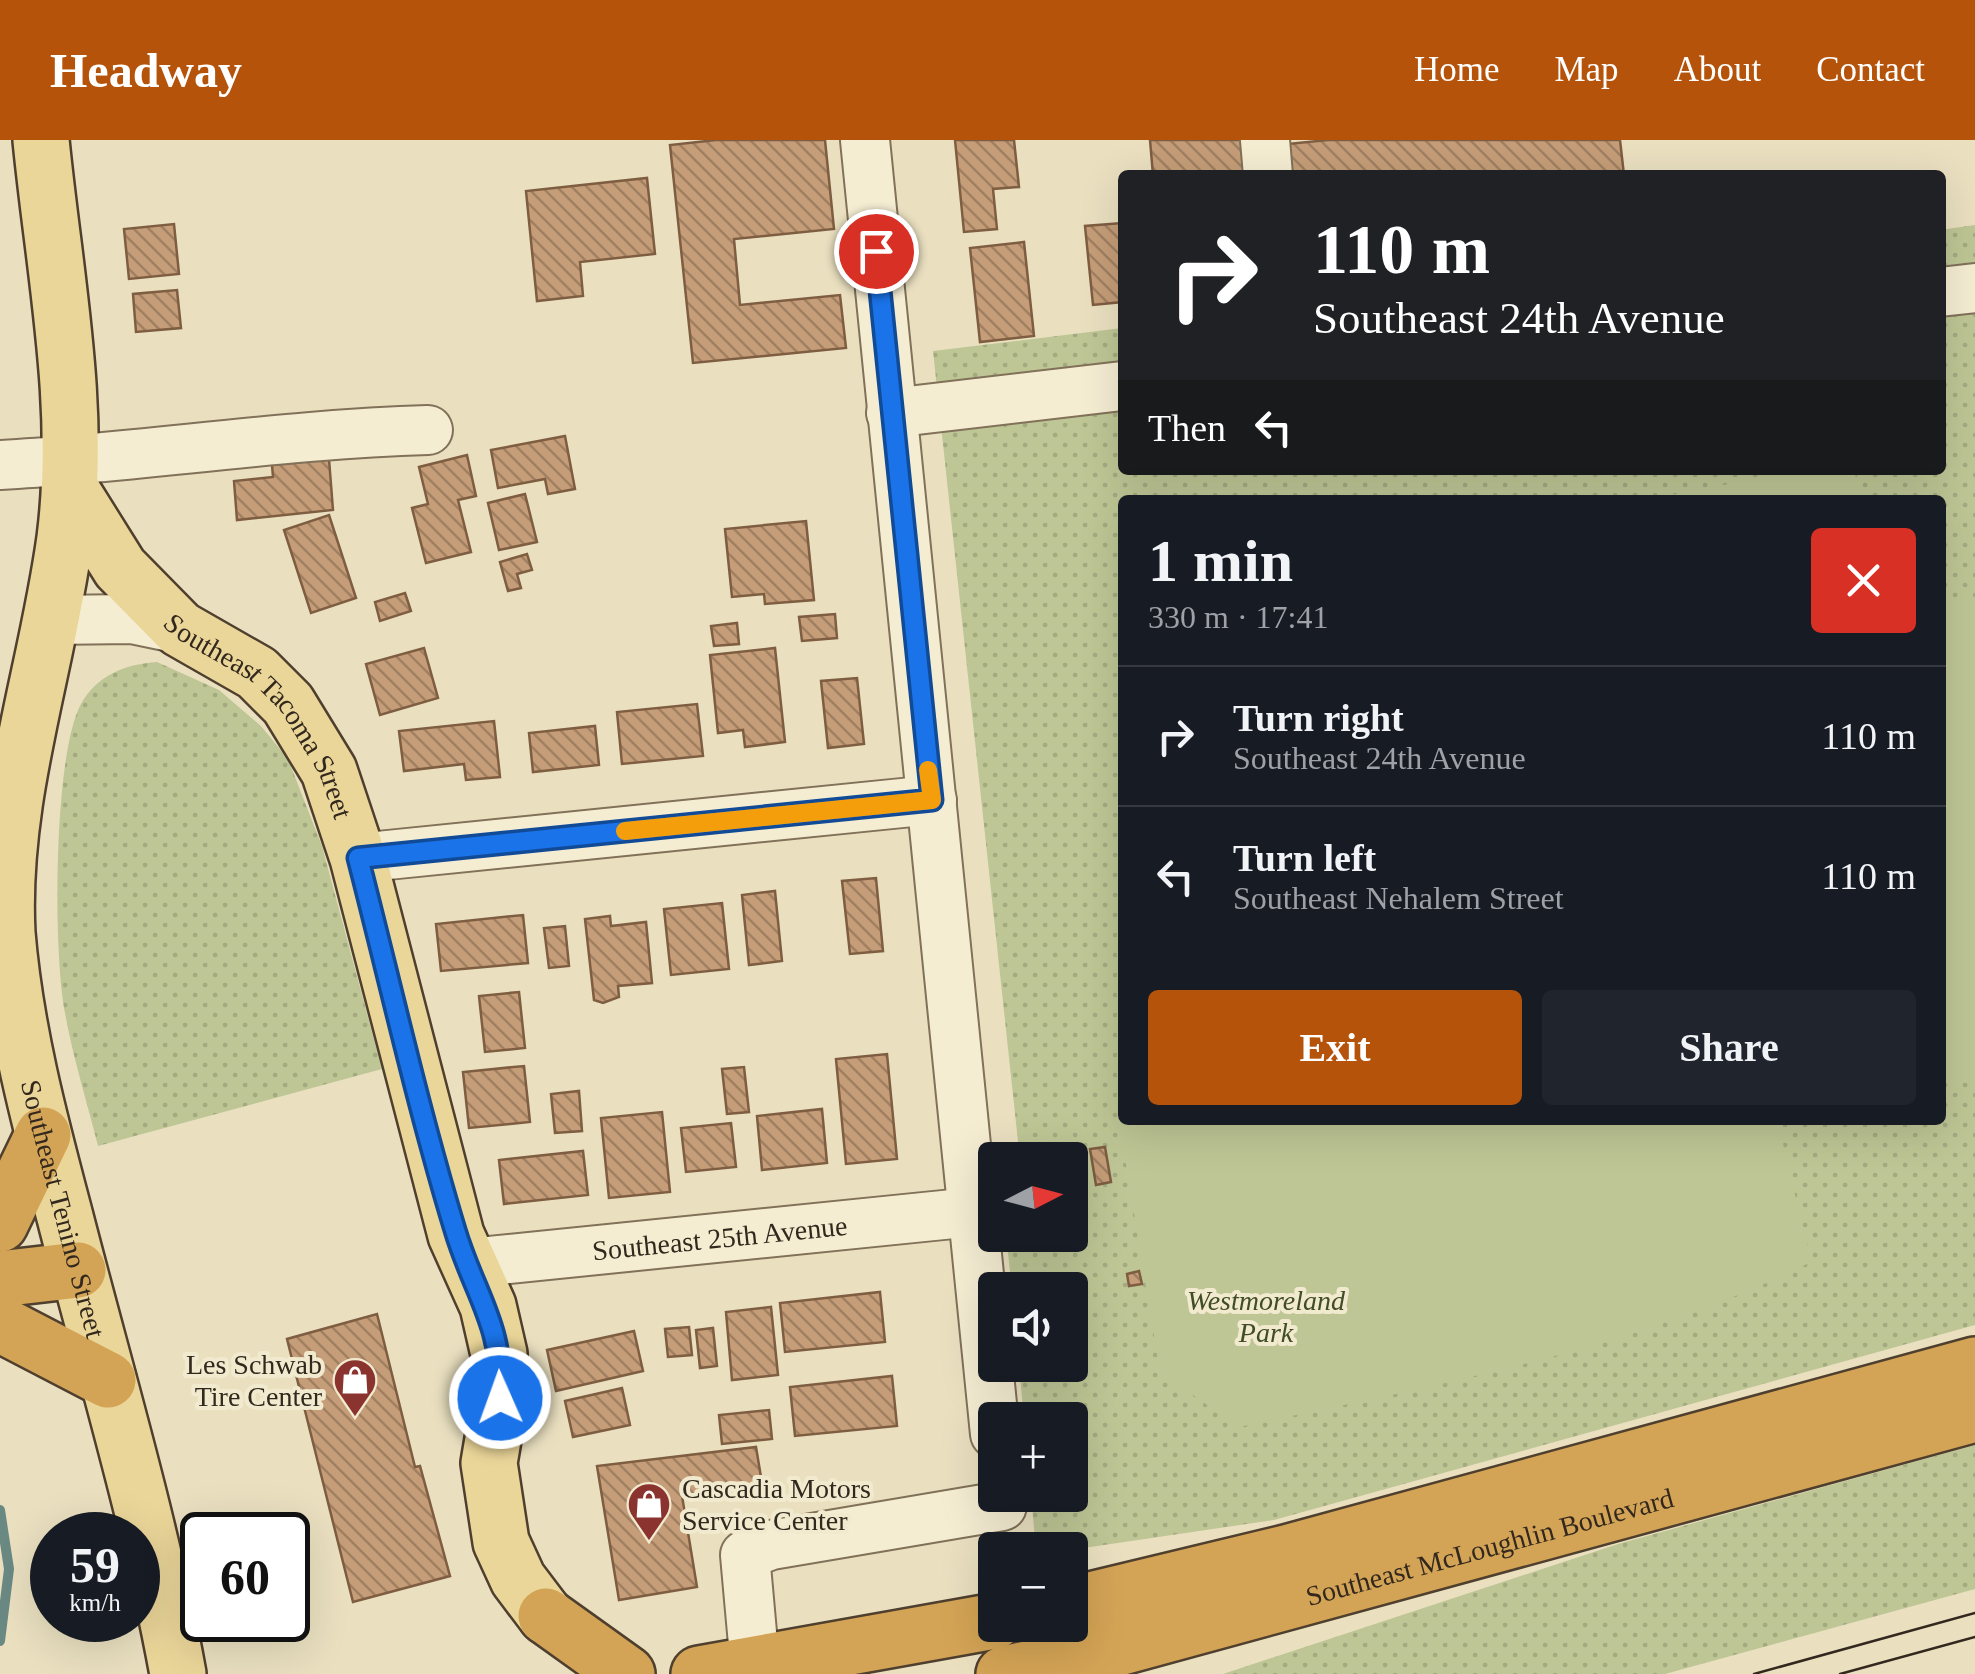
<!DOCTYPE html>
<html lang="en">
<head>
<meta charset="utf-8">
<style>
	body { margin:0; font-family:"Times New Roman",serif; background:#20242c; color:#f1f3f6; height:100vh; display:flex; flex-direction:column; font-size:38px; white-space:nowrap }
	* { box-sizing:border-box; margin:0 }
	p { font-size:32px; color:#9ea1a6 }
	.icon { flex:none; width:55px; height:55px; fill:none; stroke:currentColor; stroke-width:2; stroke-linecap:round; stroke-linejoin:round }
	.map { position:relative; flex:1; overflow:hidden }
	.sheet { position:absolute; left:1118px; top:355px; width:828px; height:630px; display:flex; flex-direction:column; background:#171b24; border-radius:10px; box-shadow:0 10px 40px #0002 }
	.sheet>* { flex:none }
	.banner { position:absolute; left:1118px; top:30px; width:828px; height:305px; border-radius:10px; box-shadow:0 10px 40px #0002; background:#202124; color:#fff; overflow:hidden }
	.needle { width:65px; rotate:84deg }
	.tools { position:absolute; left:978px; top:1002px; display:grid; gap:20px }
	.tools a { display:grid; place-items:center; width:110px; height:110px; border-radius:10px; background:#171b24; box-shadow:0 10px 40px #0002; font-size:50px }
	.speed { position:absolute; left:30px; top:1372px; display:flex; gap:20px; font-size:50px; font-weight:700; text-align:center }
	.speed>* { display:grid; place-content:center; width:130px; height:130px; border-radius:50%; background:#171b24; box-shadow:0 10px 40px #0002; line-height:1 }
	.speed small { font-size:25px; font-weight:400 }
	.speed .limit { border:5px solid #111; border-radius:15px; background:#fff; color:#111 }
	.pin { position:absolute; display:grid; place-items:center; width:85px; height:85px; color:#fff; margin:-42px; border:5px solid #fff; border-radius:50%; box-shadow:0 2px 10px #0007 }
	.me { position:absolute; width:110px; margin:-55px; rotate:358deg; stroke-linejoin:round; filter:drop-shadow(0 0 8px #0008) }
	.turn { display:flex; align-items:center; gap:35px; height:210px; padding:0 30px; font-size:45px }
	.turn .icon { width:130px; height:130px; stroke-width:2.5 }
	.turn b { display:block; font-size:70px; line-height:85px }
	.then { display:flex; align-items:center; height:95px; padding:0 30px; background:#0003; gap:20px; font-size:38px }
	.round { display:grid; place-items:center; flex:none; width:105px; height:105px; border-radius:10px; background:#20242c }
	.head { display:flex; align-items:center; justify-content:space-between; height:170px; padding:0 30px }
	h1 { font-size:60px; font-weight:700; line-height:75px }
	.cta { display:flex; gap:20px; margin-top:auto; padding:20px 30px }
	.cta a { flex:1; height:115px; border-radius:10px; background:#b45309; color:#fff; font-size:40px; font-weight:700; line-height:115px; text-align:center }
	.cta a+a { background:#20242c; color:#f1f3f6 }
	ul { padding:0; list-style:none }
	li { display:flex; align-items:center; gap:30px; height:140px; padding:0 30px; border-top:2px solid #363941 }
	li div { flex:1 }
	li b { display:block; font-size:38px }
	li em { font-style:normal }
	header { display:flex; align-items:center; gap:60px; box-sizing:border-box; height:140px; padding:0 50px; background:#b45309; color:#fff }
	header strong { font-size:48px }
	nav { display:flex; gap:55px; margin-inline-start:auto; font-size:35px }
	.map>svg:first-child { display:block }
</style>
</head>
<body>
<header>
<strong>Headway</strong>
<nav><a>Home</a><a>Map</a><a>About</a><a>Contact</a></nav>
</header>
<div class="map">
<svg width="1975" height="1534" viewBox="0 0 1975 1534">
	<defs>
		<pattern id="grass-dots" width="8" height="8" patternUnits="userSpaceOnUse" patternTransform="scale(2.5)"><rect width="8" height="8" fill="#bec695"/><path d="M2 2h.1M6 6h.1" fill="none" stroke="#a4aa80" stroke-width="1.8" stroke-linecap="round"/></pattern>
		<pattern id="building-back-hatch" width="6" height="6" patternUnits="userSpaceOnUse" patternTransform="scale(2.5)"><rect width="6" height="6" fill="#c59d78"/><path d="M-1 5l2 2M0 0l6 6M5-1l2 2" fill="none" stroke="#a18062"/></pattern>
	</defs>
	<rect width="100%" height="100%" fill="#eae0c0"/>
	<g fill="url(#grass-dots)" fill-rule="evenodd">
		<path d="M1975,85V1185L1274,1380L1070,1410H1036L1031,1355H1070V1280H1024L1019,1225H1070V1150H1012L1006,1095H1070V1020H1020L933,211L1122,188V330H1940V90ZM1122,360H1940V980H1122Z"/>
		<path d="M157,522L219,550L261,586L288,619L322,706L382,929L98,1006C87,962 73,918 65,873C53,814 53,615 81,564C97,535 126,524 157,522Z"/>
		<path d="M1975,1305V1449L1665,1534H1223L1618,1404Z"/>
	</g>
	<g fill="#bec695">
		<path d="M1801,330H1854L1861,360H1645Z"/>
		<path d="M1975,457V938L1943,940L1940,458Z"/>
		<path d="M1122,733V980H1771L1783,1004L1811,1122C1631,1211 1433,1246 1239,1287L1160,1232L1117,969V785Z"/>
	</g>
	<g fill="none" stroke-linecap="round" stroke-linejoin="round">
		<path stroke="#6b8983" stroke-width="10" d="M0,1370L9,1429L0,1501"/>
	</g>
	<g fill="url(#building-back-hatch)" stroke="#7e5d41" stroke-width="2.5">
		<path d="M716,0H825L834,89L734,99L740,165L840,155L846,208L693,223L670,5Z"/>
		<path d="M955,0H1014L1019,47L993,49L997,89L964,92Z"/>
		<path d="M1150,0H1244L1247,35H1153Z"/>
		<path d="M1328,0H1620L1624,35H1290L1287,4Z"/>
		<path d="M647,38L655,114L580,122L583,156L537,161L526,51Z"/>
		<path d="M1122,83V162L1093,165L1085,86Z"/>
		<path d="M174,84L179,134L129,139L124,89Z"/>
		<path d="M1024,102L1034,196L980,202L970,108Z"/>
		<path d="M177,150L181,188L136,192L133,154Z"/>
		<path d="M565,296L575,349L548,354L545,339L498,348L491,310Z"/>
		<path d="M467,315L476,356L458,360L471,412L426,423L412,368L428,364L419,327Z"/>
		<path d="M329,319L333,370L237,380L234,341L273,337L272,325Z"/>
		<path d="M525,354L537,402L499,410L488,363Z"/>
		<path d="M329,375L356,458L311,473L284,390Z"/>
		<path d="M806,381L814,460L765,464L764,454L732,457L725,389Z"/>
		<path d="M527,414L532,430L517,434L521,448L508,451L500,422Z"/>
		<path d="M405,453L411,471L380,481L375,462Z"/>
		<path d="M835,474L837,498L802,501L799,477Z"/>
		<path d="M737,483L739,504L714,506L711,486Z"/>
		<path d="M424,508L438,558L380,575L366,524Z"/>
		<path d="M775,508L785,602L745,607L743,590L718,593L710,515Z"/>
		<path d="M857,538L864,604L828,608L821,541Z"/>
		<path d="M697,564L703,616L622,624L617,572Z"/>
		<path d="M494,581L500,637L466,640L464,624L404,631L399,591Z"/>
		<path d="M595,586L599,625L533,632L529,593Z"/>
		<path d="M876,738L883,811L850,814L842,741Z"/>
		<path d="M775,751L782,821L749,825L742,755Z"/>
		<path d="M722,763L729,829L671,835L664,769Z"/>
		<path d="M523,775L528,823L441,831L436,784Z"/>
		<path d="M610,776L611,786L646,782L652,843L618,846L619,857L603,863L594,860L585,779Z"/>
		<path d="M565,786L569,826L549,828L544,788Z"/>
		<path d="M519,852L525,908L485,912L479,856Z"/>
		<path d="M887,914L897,1019L846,1024L836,919Z"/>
		<path d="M524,926L530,982L469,988L463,932Z"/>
		<path d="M744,927L749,972L727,974L722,929Z"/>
		<path d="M579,951L582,991L555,993L551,954Z"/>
		<path d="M822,969L827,1023L762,1030L757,976Z"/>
		<path d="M662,972L670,1052L609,1058L601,978Z"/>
		<path d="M731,983L736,1027L686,1032L681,988Z"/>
		<path d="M1105,1007L1111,1042L1096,1045L1090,1009Z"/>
		<path d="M583,1011L588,1055L504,1064L499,1020Z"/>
		<path d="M1139,1131L1142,1144L1129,1146L1127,1134Z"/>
		<path d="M880,1152L885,1202L785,1212L780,1163Z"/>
		<path d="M771,1167L778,1235L732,1240L726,1172Z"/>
		<path d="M377,1174L415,1327L420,1326L450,1436L353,1462L287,1199Z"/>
		<path d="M689,1187L692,1215L668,1217L665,1189Z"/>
		<path d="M713,1188L717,1226L700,1228L696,1190Z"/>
		<path d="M634,1191L643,1231L556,1251L547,1210Z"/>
		<path d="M892,1236L897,1286L795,1296L790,1247Z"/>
		<path d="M622,1248L630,1285L573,1297L565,1261Z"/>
		<path d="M769,1270L772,1299L722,1304L719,1275Z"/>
		<path d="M756,1307L763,1349L682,1356L697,1447L619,1460L597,1326Z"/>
	</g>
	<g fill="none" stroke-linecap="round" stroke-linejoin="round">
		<g stroke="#817159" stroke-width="52">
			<g id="minor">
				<path d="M865,0L995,1294"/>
				<path d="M1265,0L1268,35"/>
				<path d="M1940,152L1975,148"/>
				<path d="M891,273L1122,246"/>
				<path d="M0,325C143,317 285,294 428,290"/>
				<path d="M50,480L132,479L180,489"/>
				<path d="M358,718L932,660"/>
				<path id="s1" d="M469,1123L973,1072"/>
				<path d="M755,1526L745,1415L771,1405L1002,1366"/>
			</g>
		</g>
		<g stroke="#4f3f2e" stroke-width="60">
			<g id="major">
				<path id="s2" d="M41,0C54,132 82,265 65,398C47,531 0,657 7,793C15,890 40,983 65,1077C104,1229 150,1380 178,1534"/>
				<path id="s3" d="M70,348L120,428L180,489L257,533L288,564L329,631L358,718L456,1095L488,1166L499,1214L500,1258L489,1323L501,1402L518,1439L546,1476"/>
			</g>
		</g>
		<g stroke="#4f3f2e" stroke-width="60">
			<g id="highway">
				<path d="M0,1084L43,995"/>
				<path d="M0,1139L78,1130"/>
				<path d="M0,1184L108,1240"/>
				<path d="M1070,1465L1286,1413L1975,1225"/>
				<path d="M546,1476L627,1534"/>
				<path d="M699,1534L995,1481"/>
				<path id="s4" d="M1004,1534L1107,1511L1975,1274"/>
			</g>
		</g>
		<use href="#minor" stroke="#f5edd2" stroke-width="48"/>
		<use href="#major" stroke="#ebd699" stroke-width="55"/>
		<use href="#highway" stroke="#d4a456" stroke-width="55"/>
		<g stroke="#32281d" stroke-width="2.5">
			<path d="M1754,1534L1975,1473"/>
			<path d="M1840,1534L1975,1497"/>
		</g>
	</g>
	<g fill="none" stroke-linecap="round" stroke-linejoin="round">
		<g stroke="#114b97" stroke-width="25">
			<path id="route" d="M500,1258C504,1186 474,1154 455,1090C418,968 390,842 358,718L932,660L876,111"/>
		</g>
		<use href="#route" stroke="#1a73e8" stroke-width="18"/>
		<path stroke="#f59e0b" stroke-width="18" d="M625,691L932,660L928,630"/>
	</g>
	<defs>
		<g id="shop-pin" transform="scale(2.25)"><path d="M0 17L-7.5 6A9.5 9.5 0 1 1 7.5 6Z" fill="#8b332e" stroke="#f2eacf"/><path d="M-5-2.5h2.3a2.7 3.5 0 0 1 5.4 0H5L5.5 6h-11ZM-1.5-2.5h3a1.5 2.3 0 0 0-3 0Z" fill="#fff"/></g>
	</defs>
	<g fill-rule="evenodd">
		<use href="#shop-pin" x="355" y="1240"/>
		<use href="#shop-pin" x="649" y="1364"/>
	</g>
	<g text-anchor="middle" stroke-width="8" stroke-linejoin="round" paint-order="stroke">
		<g font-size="28" fill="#32281d" stroke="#f2eacf">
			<text dy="10" stroke="none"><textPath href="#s3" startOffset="302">Southeast Tacoma Street</textPath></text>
			<text dy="10" stroke="none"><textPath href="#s2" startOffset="1082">Southeast Tenino Street</textPath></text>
			<text dy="10" stroke="none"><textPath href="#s1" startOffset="252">Southeast 25th Avenue</textPath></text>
			<text dy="10" stroke="none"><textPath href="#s4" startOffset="502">Southeast McLoughlin Boulevard</textPath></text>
		</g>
		<g font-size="28" font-style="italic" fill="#404d25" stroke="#f2eacf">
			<text x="1266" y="1170">Westmoreland<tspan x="1266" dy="32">Park</tspan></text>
		</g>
		<g font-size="28" fill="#32281d" stroke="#f2eacf" text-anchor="end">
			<text x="322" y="1234">Les Schwab<tspan x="322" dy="32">Tire Center</tspan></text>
			<text x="682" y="1358" text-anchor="start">Cascadia Motors<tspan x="682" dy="32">Service Center</tspan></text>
		</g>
	</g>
</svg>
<div class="tools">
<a><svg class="needle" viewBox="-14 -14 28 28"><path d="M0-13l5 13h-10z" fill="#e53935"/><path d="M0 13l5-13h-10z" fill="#9ea1a6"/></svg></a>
<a><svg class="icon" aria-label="sound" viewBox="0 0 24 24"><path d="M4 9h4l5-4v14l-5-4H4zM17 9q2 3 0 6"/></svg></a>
<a>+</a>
<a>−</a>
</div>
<div class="speed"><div>59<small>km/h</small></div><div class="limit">60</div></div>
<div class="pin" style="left:876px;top:111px;background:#d93025"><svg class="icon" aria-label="arrive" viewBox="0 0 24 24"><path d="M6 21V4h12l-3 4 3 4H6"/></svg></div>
<svg class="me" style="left:500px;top:1258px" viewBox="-20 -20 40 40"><circle r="17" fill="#1a73e8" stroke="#fff" stroke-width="3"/><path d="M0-11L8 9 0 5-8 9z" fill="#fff"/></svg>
<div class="banner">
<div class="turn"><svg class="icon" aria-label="right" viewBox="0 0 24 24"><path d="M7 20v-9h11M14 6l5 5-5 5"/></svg><div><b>110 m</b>Southeast 24th Avenue</div></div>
<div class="then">Then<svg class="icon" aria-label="left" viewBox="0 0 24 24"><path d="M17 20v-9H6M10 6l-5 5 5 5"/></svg></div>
</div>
<section class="sheet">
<div class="head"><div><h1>1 min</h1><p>330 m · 17:41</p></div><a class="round" style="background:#d93025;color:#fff"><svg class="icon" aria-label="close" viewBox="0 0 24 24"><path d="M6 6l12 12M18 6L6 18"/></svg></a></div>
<ul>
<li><svg class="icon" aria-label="right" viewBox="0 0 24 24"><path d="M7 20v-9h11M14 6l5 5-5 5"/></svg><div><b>Turn right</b><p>Southeast 24th Avenue</p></div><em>110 m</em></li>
<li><svg class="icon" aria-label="left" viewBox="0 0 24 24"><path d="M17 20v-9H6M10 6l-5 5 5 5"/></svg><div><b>Turn left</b><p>Southeast Nehalem Street</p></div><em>110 m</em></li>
</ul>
<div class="cta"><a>Exit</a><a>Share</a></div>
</section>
</div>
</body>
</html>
